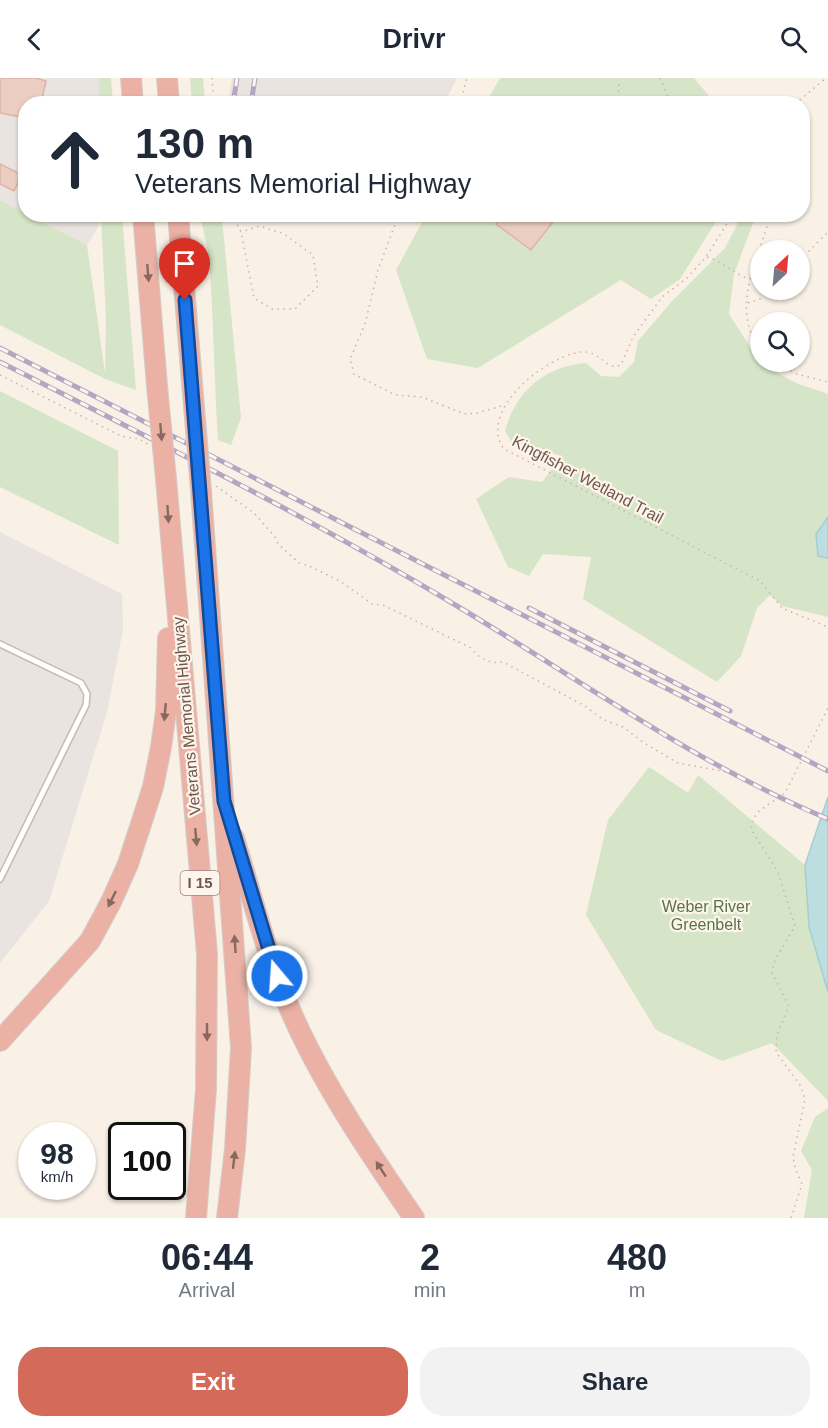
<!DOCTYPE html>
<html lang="en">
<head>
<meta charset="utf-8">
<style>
	body { margin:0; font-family:Arial,sans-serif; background:#f2f2f3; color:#1f2937; height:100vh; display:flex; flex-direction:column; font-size:22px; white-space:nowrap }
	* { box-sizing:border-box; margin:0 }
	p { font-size:20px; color:#747a83 }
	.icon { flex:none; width:33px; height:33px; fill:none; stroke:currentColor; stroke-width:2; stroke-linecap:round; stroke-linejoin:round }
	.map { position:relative; height:1140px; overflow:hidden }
	.panel { display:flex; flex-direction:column; background:#fff; flex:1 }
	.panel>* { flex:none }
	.banner { position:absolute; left:18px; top:18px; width:792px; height:126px; border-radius:24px; box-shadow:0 2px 4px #0004; background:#fff; color:#1f2937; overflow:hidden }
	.needle { width:39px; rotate:26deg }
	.controls { position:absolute; left:750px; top:162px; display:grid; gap:12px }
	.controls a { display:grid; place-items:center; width:60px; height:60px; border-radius:50%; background:#fff; box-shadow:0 2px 4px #0004; font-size:30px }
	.speed { position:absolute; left:18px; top:1044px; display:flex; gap:12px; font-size:30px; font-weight:700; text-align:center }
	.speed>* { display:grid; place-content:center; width:78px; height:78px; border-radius:50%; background:#fff; box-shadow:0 2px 4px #0004; line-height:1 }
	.speed small { font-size:15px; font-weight:400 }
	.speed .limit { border:3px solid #111; border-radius:9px; background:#fff; color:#111 }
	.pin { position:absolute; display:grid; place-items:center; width:51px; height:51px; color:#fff; margin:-62px -26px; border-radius:50% 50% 50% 0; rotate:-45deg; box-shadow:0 0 6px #0007 }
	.pin .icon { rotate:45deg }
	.me { position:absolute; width:66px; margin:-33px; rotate:342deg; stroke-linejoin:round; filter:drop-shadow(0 0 4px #0008) }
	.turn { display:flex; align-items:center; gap:21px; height:126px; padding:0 18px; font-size:27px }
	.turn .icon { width:78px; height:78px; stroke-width:2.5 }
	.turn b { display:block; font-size:42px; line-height:51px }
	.eta { display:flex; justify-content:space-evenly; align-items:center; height:102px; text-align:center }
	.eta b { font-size:36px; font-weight:800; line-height:42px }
	.action { display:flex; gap:12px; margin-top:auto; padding:12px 18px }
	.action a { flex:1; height:69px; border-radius:24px; background:#d46b5a; color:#fff; font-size:24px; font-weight:800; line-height:69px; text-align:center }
	.action a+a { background:#f2f2f3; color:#1f2937 }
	header { display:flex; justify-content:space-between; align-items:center; height:78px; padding:0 18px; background:#fff; font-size:27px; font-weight:800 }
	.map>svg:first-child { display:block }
</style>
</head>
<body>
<header><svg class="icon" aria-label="back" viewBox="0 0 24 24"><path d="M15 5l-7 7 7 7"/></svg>Drivr<svg class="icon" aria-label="search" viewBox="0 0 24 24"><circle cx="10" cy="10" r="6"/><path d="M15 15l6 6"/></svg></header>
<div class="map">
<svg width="828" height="1140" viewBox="0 0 828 1140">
	<rect width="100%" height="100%" fill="#f9f0e6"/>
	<g fill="#eae4e0">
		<path d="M0,0H101L102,25L26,26L25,135L0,122Z"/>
		<path d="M232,0H457L444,26L248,25L229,17Z"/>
		<path d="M106,136L87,167L29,137Z"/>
		<path d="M0,454L122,516L123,551L107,634L49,823L0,885Z"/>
	</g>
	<g fill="#d6e5c7">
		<path d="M99,0H111L113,25H99Z"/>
		<path d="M190,0H203L205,25H192Z"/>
		<path d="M500,0H694L715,25H486Z"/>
		<path d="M0,122L87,167L105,295L106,240L101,137H122L136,312L105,301L0,247Z"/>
		<path d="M201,137H221L223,151L241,340L231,367L218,362C214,302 214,242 209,182C208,167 202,152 201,137Z"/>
		<path d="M426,137H720L680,201L651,221L621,202L478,290L427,281L396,192Z"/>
		<path d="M739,137H756L734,196L729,236L761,286L796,305L828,316V439L816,456L818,478L828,480V539L782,528L770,517L757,530L741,578L717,604L583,521L591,479L543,476L529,498L508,489L476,421L509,399L542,404L562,378L512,364L505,353C515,314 545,288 586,285L601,298L619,299L634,284L638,263L672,223L725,170L737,147Z"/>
		<path d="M0,313L118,373L119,467L0,409Z"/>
		<path d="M649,689L688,715L698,697L805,787L809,849L828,914V1023L772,965L722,983L656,952L586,837L608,742Z"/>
		<path d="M828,1030V1140H804L812,1092L801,1073L815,1039Z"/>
	</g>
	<g fill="#bddee0" stroke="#a5ced1" stroke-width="1.5">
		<path d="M828,439V480L818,478L816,456Z"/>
		<path d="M828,719V914L809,849L805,787Z"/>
	</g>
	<g fill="#ebcec1" stroke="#dcb4a4" stroke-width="1.5">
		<path d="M0,0H36L46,3L41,26H26V40L0,35Z"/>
		<path d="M0,86L22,97L14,113L0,106Z"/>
		<path d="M503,136H559L531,172L496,146Z"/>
	</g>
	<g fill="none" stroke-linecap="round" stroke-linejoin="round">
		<g stroke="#cab8ae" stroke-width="8">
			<path id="lane" d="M0,566L81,605L87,616L86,627L0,801"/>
		</g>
		<g stroke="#d4cdca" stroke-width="22">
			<g id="highway">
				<path d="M131,0L133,26"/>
				<path d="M167,0L169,26"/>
				<path d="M143,136L157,308"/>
				<path d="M178,136L194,329"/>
				<path d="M166,401L207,876L206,1011L196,1140"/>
				<path d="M201,413L241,970L235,1071L227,1140"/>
				<path d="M234,760C253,822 269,886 296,945C328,1014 371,1077 414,1140"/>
				<path d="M0,963L90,863L111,824L128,786L153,709L161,669L166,633L168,560"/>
			</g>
		</g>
		<g stroke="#d0b2a5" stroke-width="1.5" stroke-dasharray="1.5 4.5" stroke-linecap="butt">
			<path d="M212,0L214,26"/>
			<path d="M660,0L671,26"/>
			<path d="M460,26L467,0"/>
			<path d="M618,26L619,2"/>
			<path d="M795,26L826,0"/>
			<path d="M232,136L241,154L254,220L272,231H295L318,208L313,177L284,156L260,148L241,154"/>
			<path d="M399,136L378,192L365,246L350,281L354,296L395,317L422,319L464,336L477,335L505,327"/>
			<path d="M733,136L706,179L687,200L662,219L633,259L621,287C604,293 602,272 580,274C545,279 477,333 504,371L760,503L782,530L828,549"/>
			<path d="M707,179C726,185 732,195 749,201"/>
			<path d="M800,182L828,154"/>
			<path d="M748,225L760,221L769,212"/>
			<path d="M760,270C729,231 759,178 771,136"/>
			<path d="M775,284L797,296L828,304"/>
			<path d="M0,297L121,358L139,361L148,366"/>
			<path d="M216,408L254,435L275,459L278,466L299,485L309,488L340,503L372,526L383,527L471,570C479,581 490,586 503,584L585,628L602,641L623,649L644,665L678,685L727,694L781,718"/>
			<path d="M791,1140L802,1106L795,1090L793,1079L805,1021L800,1007L776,974L777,957L789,928L772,895L775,882L795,848L778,794L751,751L753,741L759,733L785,715L828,630"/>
		</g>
		<use href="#lane" stroke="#fff" stroke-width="5"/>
		<use href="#highway" stroke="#ecb1a5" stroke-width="20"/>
		<g stroke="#b3a6c2" stroke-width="5">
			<g id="rail">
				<path d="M233,26L237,0"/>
				<path d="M251,26L255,0"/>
				<path d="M0,270L828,693"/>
				<path d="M0,284C154,362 309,439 457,528C579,601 696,686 828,741"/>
				<path d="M529,530L730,633"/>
			</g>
		</g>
		<use href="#rail" stroke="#fdf5ec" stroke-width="3" stroke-dasharray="9" stroke-linecap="butt"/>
		<g stroke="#d4cdca" stroke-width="22" stroke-linecap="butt">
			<g id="highway-bridge">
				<path d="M157,308L166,401"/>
				<path d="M194,329L201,413"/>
			</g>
		</g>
		<use href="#highway-bridge" stroke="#ecb1a5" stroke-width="20"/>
	</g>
	<defs><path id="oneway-solid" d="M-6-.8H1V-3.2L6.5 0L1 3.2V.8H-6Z" transform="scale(1.5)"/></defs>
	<g fill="#89695f">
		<use href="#oneway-solid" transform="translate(148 195) rotate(85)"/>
		<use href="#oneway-solid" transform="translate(161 354) rotate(85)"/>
		<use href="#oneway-solid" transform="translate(168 436) rotate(86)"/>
		<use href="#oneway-solid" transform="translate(165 634) rotate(95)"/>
		<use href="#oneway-solid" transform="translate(196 759) rotate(85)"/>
		<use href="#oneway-solid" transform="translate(112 821) rotate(116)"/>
		<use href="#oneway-solid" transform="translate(235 866) rotate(-94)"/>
		<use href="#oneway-solid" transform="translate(207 954) rotate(90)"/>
		<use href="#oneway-solid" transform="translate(234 1082) rotate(-83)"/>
		<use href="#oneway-solid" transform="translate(381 1091) rotate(-123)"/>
	</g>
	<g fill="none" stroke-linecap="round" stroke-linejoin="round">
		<g stroke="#114b97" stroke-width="15">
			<path id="route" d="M185,222L224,723L277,898"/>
		</g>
		<use href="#route" stroke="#1a73e8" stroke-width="10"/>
	</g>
	<g text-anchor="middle" stroke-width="4.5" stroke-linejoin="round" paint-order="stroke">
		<rect fill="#fdf5ec" stroke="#9a867d" stroke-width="1.5" x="180.5" y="793" width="39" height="24" rx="4.5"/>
		<g font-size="15" font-weight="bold" fill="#70574e">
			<text x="200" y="810">I 15</text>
		</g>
		<g font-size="16" fill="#70574e" stroke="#fdf5ec">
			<text transform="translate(588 401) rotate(28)" y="6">Kingfisher Wetland Trail</text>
			<text transform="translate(186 638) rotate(-95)" y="6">Veterans Memorial Highway</text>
		</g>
		<g font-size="16" fill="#597448" stroke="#fdf5ec">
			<text x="706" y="834">Weber River<tspan x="706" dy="18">Greenbelt</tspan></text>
		</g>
	</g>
</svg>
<div class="controls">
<a><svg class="needle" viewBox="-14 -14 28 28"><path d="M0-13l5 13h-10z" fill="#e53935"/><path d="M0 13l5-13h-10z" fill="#747a83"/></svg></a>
<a><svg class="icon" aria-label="search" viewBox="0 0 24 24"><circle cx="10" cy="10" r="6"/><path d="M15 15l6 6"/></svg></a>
</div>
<div class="speed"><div>98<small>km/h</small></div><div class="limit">100</div></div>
<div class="pin" style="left:185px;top:222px;background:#d93025"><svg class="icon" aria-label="arrive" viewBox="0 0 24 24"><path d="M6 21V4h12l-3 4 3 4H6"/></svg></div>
<svg class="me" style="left:277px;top:898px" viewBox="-20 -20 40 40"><circle r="17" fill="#1a73e8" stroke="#fff" stroke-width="3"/><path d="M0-11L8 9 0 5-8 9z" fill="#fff"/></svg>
<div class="banner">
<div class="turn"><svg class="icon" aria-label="ahead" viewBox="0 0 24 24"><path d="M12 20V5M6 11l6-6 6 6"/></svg><div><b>130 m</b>Veterans Memorial Highway</div></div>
</div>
</div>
<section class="panel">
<div class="eta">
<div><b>06:44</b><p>Arrival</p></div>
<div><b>2</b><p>min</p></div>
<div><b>480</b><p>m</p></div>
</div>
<div class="action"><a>Exit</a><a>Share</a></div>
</section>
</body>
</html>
